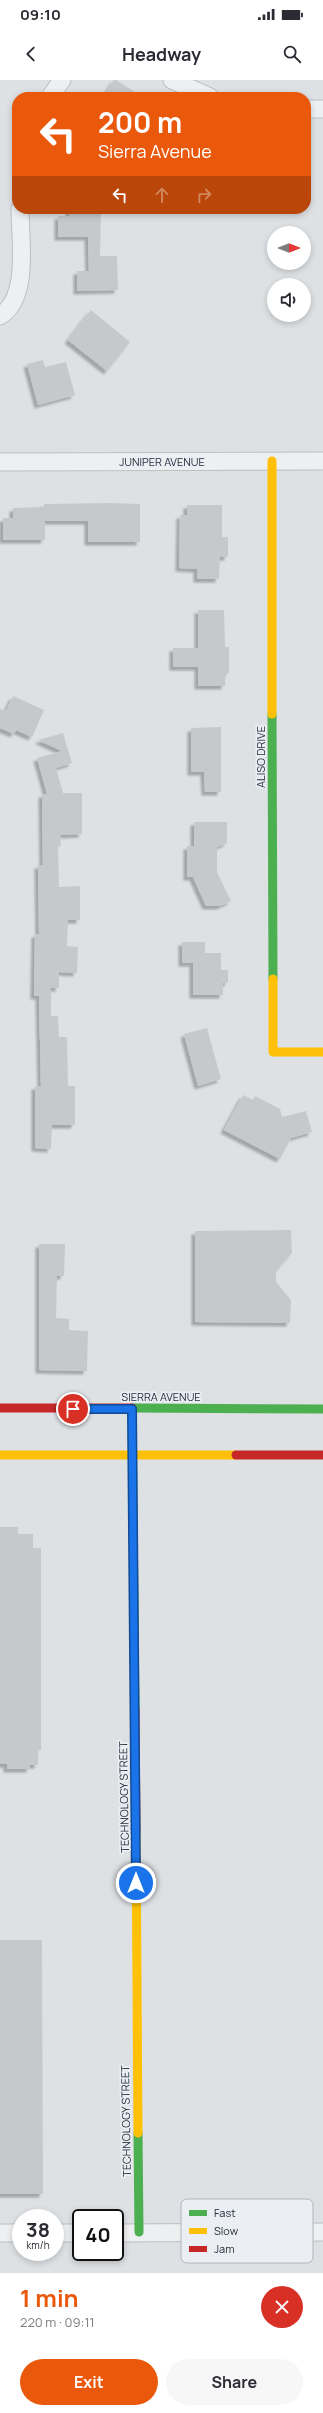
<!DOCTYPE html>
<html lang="en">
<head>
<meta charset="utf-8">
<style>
	body { margin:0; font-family:Manrope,sans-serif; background:#f7f7f7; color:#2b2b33; height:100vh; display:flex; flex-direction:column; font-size:15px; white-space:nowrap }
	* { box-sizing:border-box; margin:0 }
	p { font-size:13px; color:#7c7c81 }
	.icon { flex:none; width:22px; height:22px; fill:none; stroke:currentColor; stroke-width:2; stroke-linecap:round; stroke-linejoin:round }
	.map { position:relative; height:2193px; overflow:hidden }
	.drawer { display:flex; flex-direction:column; background:#fff; flex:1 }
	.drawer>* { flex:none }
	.hud { position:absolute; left:12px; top:12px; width:299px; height:122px; border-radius:16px; box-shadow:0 2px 6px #0003; background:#ea580c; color:#fff; overflow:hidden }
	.needle { width:26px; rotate:90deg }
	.fabs { position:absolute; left:267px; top:146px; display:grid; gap:8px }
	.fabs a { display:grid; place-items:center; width:44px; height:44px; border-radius:50%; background:#fff; box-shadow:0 2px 6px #0003; font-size:20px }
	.speed { position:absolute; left:12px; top:2129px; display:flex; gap:8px; font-size:20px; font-weight:700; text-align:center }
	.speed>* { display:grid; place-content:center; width:52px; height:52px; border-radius:50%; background:#fff; box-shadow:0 2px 6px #0003; line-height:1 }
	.speed small { font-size:10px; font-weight:400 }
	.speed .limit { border:2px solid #111; border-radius:6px; background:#fff; color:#111 }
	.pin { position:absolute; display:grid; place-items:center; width:34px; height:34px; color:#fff; margin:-17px; border:2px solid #fff; border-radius:50%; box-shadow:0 1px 4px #0007 }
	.me { position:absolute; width:44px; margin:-22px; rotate:0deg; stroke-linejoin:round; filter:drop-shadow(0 0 3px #0008) }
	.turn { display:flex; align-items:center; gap:14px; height:84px; padding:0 20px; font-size:18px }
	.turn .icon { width:52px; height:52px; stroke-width:2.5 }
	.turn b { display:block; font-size:28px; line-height:34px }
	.lanes { display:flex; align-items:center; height:38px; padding:0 20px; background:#0003; justify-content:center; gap:20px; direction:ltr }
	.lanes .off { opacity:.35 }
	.round { display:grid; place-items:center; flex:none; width:42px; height:42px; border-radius:21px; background:#f7f7f7 }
	.summary { display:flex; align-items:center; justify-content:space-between; height:68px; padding:0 20px }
	h1 { font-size:24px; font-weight:700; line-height:30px; color:#ea580c }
	.primary-button { display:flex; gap:8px; margin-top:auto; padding:8px 20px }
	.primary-button a { flex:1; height:46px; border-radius:24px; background:#ea580c; color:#fff; font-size:16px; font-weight:700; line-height:46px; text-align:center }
	.primary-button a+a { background:#f7f7f7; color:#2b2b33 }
	.status { display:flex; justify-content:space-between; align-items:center; height:28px; padding:0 20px; background:#fff; direction:ltr }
	.status svg { height:11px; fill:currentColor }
	header { display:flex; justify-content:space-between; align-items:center; height:52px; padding:0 20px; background:#fff; font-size:18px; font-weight:700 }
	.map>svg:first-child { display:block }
</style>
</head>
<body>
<div class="status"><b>09:10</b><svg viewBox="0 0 49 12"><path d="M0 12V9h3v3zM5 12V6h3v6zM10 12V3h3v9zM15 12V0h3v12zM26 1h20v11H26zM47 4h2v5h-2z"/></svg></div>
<header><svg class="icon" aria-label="back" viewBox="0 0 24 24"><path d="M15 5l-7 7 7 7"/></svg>Headway<svg class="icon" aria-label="search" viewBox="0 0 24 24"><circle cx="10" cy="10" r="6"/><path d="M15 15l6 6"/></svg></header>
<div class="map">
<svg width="323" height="2193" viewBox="0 0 323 2193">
	<defs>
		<filter id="shadow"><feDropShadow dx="-3.5" dy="3.5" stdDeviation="1" flood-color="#0004"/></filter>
	</defs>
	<rect width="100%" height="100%" fill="#dee1e4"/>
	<g fill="#c6c9cc" filter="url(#shadow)">
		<path d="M114,0H116L143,17H103Z"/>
		<path d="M69,129H101L100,176H117L118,210L77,211V191H89L88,157H58V136H69Z"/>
		<path d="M91,230L130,262L107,291L68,260Z"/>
		<path d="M43,280L45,287L66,282L75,315L38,325L27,284Z"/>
		<path d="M112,423L140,424V462H88V441H45V460H3V438H13V428L44,427V424Z"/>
		<path d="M187,425H222V457H228V477H220L219,499H197V489L179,488L180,435H187Z"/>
		<path d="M198,530H224L225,567H229V593H225V606H198V587H173V568H198Z"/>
		<path d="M13,616L44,630L32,657L16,650L14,654L0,648V629L6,631Z"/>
		<path d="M221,647V712H205L204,692H191V648Z"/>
		<path d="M63,653L72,683L56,688L63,713H82V754L60,755L61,766H58L59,807L80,806V840H68L67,866L78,867L77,893L59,892V908H51V936H58L59,957H67L68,1006H75V1045H52L51,1069L35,1068V1006H41L39,916H34L35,854H39L38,785H43L42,714H47L37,678L62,671L38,660Z"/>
		<path d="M194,742H227V763L217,767V792L231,821L220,826H206L193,797H187V766H194Z"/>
		<path d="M182,862H205V873H221V890H228V903H223V915H193V883H182Z"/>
		<path d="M207,948L221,999L198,1006L184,954Z"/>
		<path d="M243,1015L253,1020L255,1016L280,1029L282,1037L306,1031L312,1052L291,1058L280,1079L224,1050Z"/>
		<path d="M291,1150L292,1173L276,1191V1202L291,1220L290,1243L195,1242V1151Z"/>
		<path d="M39,1164H65L64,1196H57L56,1238L69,1239V1250L88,1251L87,1291L39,1290Z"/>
		<path d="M0,1447H18V1454H33V1468H41V1670H38V1685H30V1689H7V1684H0Z"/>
		<path d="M0,1860H42L43,2114H0Z"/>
	</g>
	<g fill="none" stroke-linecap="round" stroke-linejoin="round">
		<g stroke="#bdbfc2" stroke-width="19">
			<g id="street">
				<path d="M172,0L210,17"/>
				<path d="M50,17L62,0"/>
				<path d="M306,29H323"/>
				<path d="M0,236C30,218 20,159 20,129"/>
				<path d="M0,382L323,381"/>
				<path d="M0,2153H21"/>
				<path d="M55,2153H81"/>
				<path d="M115,2153L323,2152"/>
			</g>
		</g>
		<use href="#street" stroke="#edeff0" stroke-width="17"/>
		<g stroke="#4caf50" stroke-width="9">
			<path d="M272,634L273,899"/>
			<path d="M132,1328L323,1329"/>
			<path d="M132,1329L135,1630"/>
			<path d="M138,2053L139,2152"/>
		</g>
		<g stroke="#ffc107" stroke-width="9">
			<path d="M272,381V634"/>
			<path d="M273,899V972H323"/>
			<path d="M0,1375H236"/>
			<path d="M136,1752L138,2053"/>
		</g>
		<g stroke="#c62828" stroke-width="9">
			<path d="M0,1328H132"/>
			<path d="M236,1375H323"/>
			<path d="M135,1630L136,1752"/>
		</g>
	</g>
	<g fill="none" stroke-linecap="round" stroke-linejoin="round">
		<g stroke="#114b97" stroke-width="10">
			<path id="route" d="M73,1329H132L136,1803"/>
		</g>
		<use href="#route" stroke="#1a73e8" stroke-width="7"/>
	</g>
	<g text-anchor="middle" stroke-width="3.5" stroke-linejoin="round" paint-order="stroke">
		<g font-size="11" fill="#262f3c" stroke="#ebeff4">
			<text x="162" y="386">JUNIPER AVENUE</text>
			<text transform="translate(261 677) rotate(-90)" y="4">ALISO DRIVE</text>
			<text x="161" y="1321">SIERRA AVENUE</text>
			<text transform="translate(124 1717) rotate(-91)" y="4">TECHNOLOGY STREET</text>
			<text transform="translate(126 2041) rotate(-91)" y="4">TECHNOLOGY STREET</text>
		</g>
	</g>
	<rect x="181" y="2119" width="132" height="64" rx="6" fill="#ebeff4" stroke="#b0b5bd" stroke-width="1"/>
	<rect x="189" y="2130" width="18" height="6" fill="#4caf50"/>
	<rect x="189" y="2148" width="18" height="6" fill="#ffc107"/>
	<rect x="189" y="2166" width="18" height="6" fill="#c62828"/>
	<g font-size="11" fill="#262f3c">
		<text x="214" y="2137">Fast</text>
		<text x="214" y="2155">Slow</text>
		<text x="214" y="2173">Jam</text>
	</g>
</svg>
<div class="fabs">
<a><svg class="needle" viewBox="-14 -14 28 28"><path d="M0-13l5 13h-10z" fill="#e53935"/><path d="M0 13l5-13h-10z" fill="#7c7c81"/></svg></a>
<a><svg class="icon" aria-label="sound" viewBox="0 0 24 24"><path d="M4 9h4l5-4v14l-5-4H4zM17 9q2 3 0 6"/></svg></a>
</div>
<div class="speed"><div>38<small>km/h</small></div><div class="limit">40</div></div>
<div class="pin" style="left:73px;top:1329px;background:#d93025"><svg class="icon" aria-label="arrive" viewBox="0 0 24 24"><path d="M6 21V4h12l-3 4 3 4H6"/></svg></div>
<svg class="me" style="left:136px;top:1803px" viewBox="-20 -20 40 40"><circle r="17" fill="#1a73e8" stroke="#fff" stroke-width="3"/><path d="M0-11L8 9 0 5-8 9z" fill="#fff"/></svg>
<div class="hud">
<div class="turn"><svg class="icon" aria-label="left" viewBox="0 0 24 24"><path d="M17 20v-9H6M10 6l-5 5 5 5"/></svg><div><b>200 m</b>Sierra Avenue</div></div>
<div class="lanes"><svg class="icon" aria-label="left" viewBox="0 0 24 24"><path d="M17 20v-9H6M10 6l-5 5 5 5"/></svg><svg class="icon off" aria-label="ahead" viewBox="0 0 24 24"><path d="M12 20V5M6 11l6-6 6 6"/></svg><svg class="icon off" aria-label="right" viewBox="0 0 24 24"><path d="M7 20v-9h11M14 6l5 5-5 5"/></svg></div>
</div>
</div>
<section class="drawer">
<div class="summary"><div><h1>1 min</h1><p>220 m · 09:11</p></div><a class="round" style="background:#d93025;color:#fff"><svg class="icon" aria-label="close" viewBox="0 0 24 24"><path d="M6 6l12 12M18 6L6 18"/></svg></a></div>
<div class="primary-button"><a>Exit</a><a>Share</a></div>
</section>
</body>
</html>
